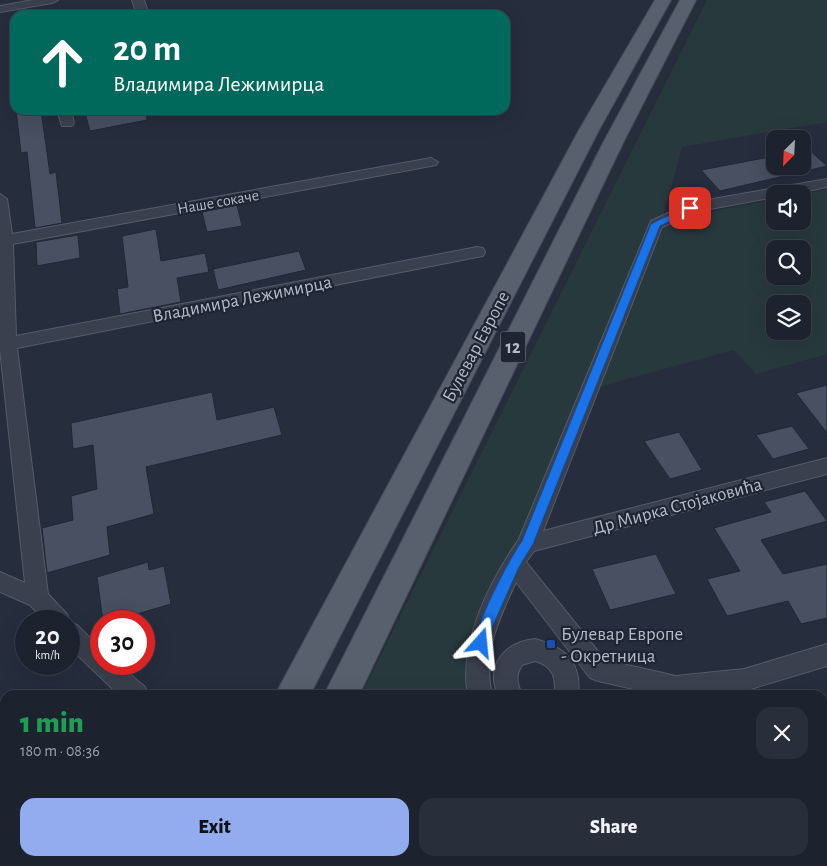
<!DOCTYPE html>
<html lang="en">
<head>
<meta charset="utf-8">
<style>
	body { margin:0; font-family:"Alegreya Sans",sans-serif; background:#292f3a; color:#f1f3f6; height:100vh; display:flex; flex-direction:column; font-size:19px; white-space:nowrap }
	* { box-sizing:border-box; margin:0 }
	p { font-size:16px; color:#a0a4aa }
	.icon { flex:none; width:28px; height:28px; fill:none; stroke:currentColor; stroke-width:2; stroke-linecap:round; stroke-linejoin:round }
	.map { position:relative; flex:1; overflow:hidden }
	.panel { position:absolute; left:0px; top:690px; width:828px; height:176px; display:flex; flex-direction:column; background:#1c222e; border-radius:15px 15px 0 0; box-shadow:0 5px 20px #0002,0 0 0 1px #3a3f4a }
	.panel>* { flex:none }
	.guide { position:absolute; left:10px; top:10px; width:500px; height:105px; border-radius:15px; box-shadow:0 5px 20px #0002,0 0 0 1px #3a3f4a; background:#00695c; color:#fff; overflow:hidden }
	.needle { width:32px; rotate:204deg }
	.buttons { position:absolute; left:766px; top:130px; display:grid; gap:10px }
	.buttons a { display:grid; place-items:center; width:45px; height:45px; border-radius:10px; background:#1c222e; box-shadow:0 5px 20px #0002,0 0 0 1px #3a3f4a; font-size:25px }
	.speed { position:absolute; left:15px; top:610px; display:flex; gap:10px; font-size:25px; font-weight:700; text-align:center }
	.speed>* { display:grid; place-content:center; width:65px; height:65px; border-radius:50%; background:#1c222e; box-shadow:0 5px 20px #0002,0 0 0 1px #3a3f4a; line-height:1 }
	.speed small { font-size:12px; font-weight:400 }
	.speed .limit { border:8px solid #d22; background:#fff; color:#111 }
	.pin { position:absolute; display:grid; place-items:center; width:42px; height:42px; color:#fff; margin:-21px; border-radius:10px; box-shadow:0 2px 8px #0006 }
	.me { position:absolute; width:55px; margin:-28px; rotate:18deg; stroke-linejoin:round; filter:drop-shadow(0 0 4px #0008) }
	.turn { display:flex; align-items:center; gap:18px; height:105px; padding:0 20px; font-size:22px }
	.turn .icon { width:65px; height:65px; stroke-width:2.5 }
	.turn b { display:block; font-size:35px; line-height:42px }
	.round { display:grid; place-items:center; flex:none; width:52px; height:52px; border-radius:15px; background:#292f3a }
	.head { display:flex; align-items:center; justify-content:space-between; height:85px; padding:0 20px }
	h1 { font-size:30px; font-weight:800; line-height:38px; color:#1e9e55 }
	.action { display:flex; gap:10px; margin-top:auto; padding:10px 20px }
	.action a { flex:1; height:58px; border-radius:15px; background:#93acf0; color:#111; font-size:20px; font-weight:800; line-height:58px; text-align:center }
	.action a+a { background:#292f3a; color:#f1f3f6 }
	.map>svg:first-child { display:block }
</style>
</head>
<body>
<div class="map">
<svg width="827" height="866" viewBox="0 0 827 866">
	<rect width="100%" height="100%" fill="#262d3d"/>
	<g fill="#28393e" fill-rule="evenodd">
		<path d="M707,0H827V122L682,147L662,221L775,199V221H802L803,194L827,189V354L756,374L734,350L598,387L469,695H361ZM775,249H802V276H775ZM775,304H802V331H775Z"/>
		<path d="M292,861H738L739,866H291Z"/>
	</g>
	<g fill="#485061" stroke="#212734">
		<path d="M16,110H41L50,174L56,172L62,223L35,228L27,152L21,153Z"/>
		<path d="M101,110H146L147,120L90,131L85,113Z"/>
		<path d="M808,149L827,166L720,191L701,170L775,156V166H802V150Z"/>
		<path d="M237,205L242,226L207,232L202,212Z"/>
		<path d="M156,229L161,261L205,253L209,272L177,278L181,302L120,314L117,289L128,287L122,236Z"/>
		<path d="M78,235L80,258L37,266L36,242Z"/>
		<path d="M299,251L306,270L218,290L213,269Z"/>
		<path d="M827,385V433L796,393Z"/>
		<path d="M212,392L217,420L274,407L282,435L146,467L154,514L107,527L110,555L47,573L42,528L73,520L71,496L97,489L93,445L73,449L71,423Z"/>
		<path d="M792,426L809,449L773,459L756,435Z"/>
		<path d="M679,432L702,470L670,479L644,441Z"/>
		<path d="M805,491L827,521L761,540L783,574L827,564V618L801,624L788,601L727,616L707,579L740,571L714,528L771,512L764,502Z"/>
		<path d="M656,554L676,594L610,610L592,569Z"/>
		<path d="M148,562L149,570L164,566L171,604L113,621H103L97,577Z"/>
	</g>
	<g fill="none" stroke-linecap="round" stroke-linejoin="round">
		<g stroke="#555b68" stroke-width="2">
			<g id="street">
				<path d="M33,0H58L52,3L0,12V6Z"/>
				<path d="M132,0H144L149,15H137Z"/>
				<path d="M57,110H71L74,123L72,126H62Z"/>
				<path d="M431,158L438,162L436,165L13,244L16,336L477,247L483,248L485,252L483,256L477,257L17,348L48,594L67,614L70,622L77,625L101,649V664H118L145,687L149,695H119L69,647V621H45L30,605L0,592V572L25,583L0,349V194L7,199L12,234Z"/>
				<path d="M827,179V187L793,194H775V197L694,212L662,227L543,531L827,458V474L534,551L526,562L605,660L676,676L744,669L827,644V666L744,691L709,695H660L598,681L590,678L516,582C499,619 482,653 492,695H468C458,643 490,581 519,539L651,221L690,203Z"/>
				<path d="M535,639C565,647 582,662 578,695H554C557,678 553,666 535,661L522,665C515,676 517,683 522,695H498C485,665 505,642 535,639Z"/>
			</g>
		</g>
		<g stroke="#434956" stroke-width="2">
			<g id="primary">
				<path d="M655,0H671L599,130L310,695H275L579,130Z"/>
				<path d="M680,0H696L623,143L359,695H324L603,143Z"/>
				<path d="M183,861H222L220,866H181Z"/>
				<path d="M238,861H277L275,866H236Z"/>
			</g>
		</g>
		<g stroke="#46565b" stroke-width="4" stroke-dasharray="4.5 4.5" stroke-linecap="butt">
			<path d="M723,861L724,866"/>
			<path d="M371,866L376,861"/>
		</g>
		<use href="#street" fill="#3a404d" fill-rule="evenodd"/>
		<use href="#primary" fill="#585f6d" fill-rule="evenodd"/>
	</g>
	<path fill="#1a73e8" stroke="#114b97" d="M690,205L693,206V210L660,226L533,544L519,567L491,630L486,648L481,649L476,648C470,632 511,556 522,541L651,224Z"/>
	<rect fill="#1a4fb4" stroke="#1f2532" stroke-width="2" x="546" y="639" width="10" height="10" rx="2.5"/>
	<g text-anchor="middle" stroke-width="4.5" stroke-linejoin="round" paint-order="stroke">
		<g font-size="16" fill="#b6bbc8" stroke="#1f2532">
			<text transform="translate(218 201) rotate(-10)" y="6">Наше сокаче</text>
		</g>
		<rect fill="#1f2532" stroke="#898e9b" stroke-width="1" x="500.5" y="331.5" width="25" height="31" rx="4"/>
		<g font-size="18" font-weight="bold" fill="#b6bbc8">
			<text x="513" y="353">12</text>
		</g>
		<g font-size="19" fill="#b6bbc8" stroke="#1f2532">
			<text transform="translate(242 298) rotate(-11)" y="7">Владимира Лежимирца</text>
			<text transform="translate(475 346) rotate(-62)" y="7">Булевар Европе</text>
			<text transform="translate(677 505) rotate(-15)" y="7">Др Мирка Стојаковића</text>
		</g>
		<g font-size="19" fill="#b6bbc8" stroke="#1f2532" text-anchor="start">
			<text x="561" y="640">Булевар Европе<tspan x="561" dy="22">- Окретница</tspan></text>
		</g>
	</g>
</svg>
<div class="buttons">
<a><svg class="needle" viewBox="-14 -14 28 28"><path d="M0-13l5 13h-10z" fill="#e53935"/><path d="M0 13l5-13h-10z" fill="#a0a4aa"/></svg></a>
<a><svg class="icon" aria-label="sound" viewBox="0 0 24 24"><path d="M4 9h4l5-4v14l-5-4H4zM17 9q2 3 0 6"/></svg></a>
<a><svg class="icon" aria-label="search" viewBox="0 0 24 24"><circle cx="10" cy="10" r="6"/><path d="M15 15l6 6"/></svg></a>
<a><svg class="icon" aria-label="layers" viewBox="0 0 24 24"><path d="M12 4l9 5-9 5-9-5zM3 14l9 5 9-5"/></svg></a>
</div>
<div class="speed"><div>20<small>km/h</small></div><div class="limit">30</div></div>
<div class="pin" style="left:690px;top:208px;background:#d93025"><svg class="icon" aria-label="arrive" viewBox="0 0 24 24"><path d="M6 21V4h12l-3 4 3 4H6"/></svg></div>
<svg class="me" style="left:481px;top:643px" viewBox="-20 -20 40 40"><path d="M0-17L14 15 0 8-14 15z" fill="#1a73e8" stroke="#fff" stroke-width="4"/></svg>
<div class="guide">
<div class="turn"><svg class="icon" aria-label="ahead" viewBox="0 0 24 24"><path d="M12 20V5M6 11l6-6 6 6"/></svg><div><b>20 m</b>Владимира Лежимирца</div></div>
</div>
<section class="panel">
<div class="head"><div><h1>1 min</h1><p>180 m · 08:36</p></div><a class="round"><svg class="icon" aria-label="close" viewBox="0 0 24 24"><path d="M6 6l12 12M18 6L6 18"/></svg></a></div>
<div class="action"><a>Exit</a><a>Share</a></div>
</section>
</div>
</body>
</html>
